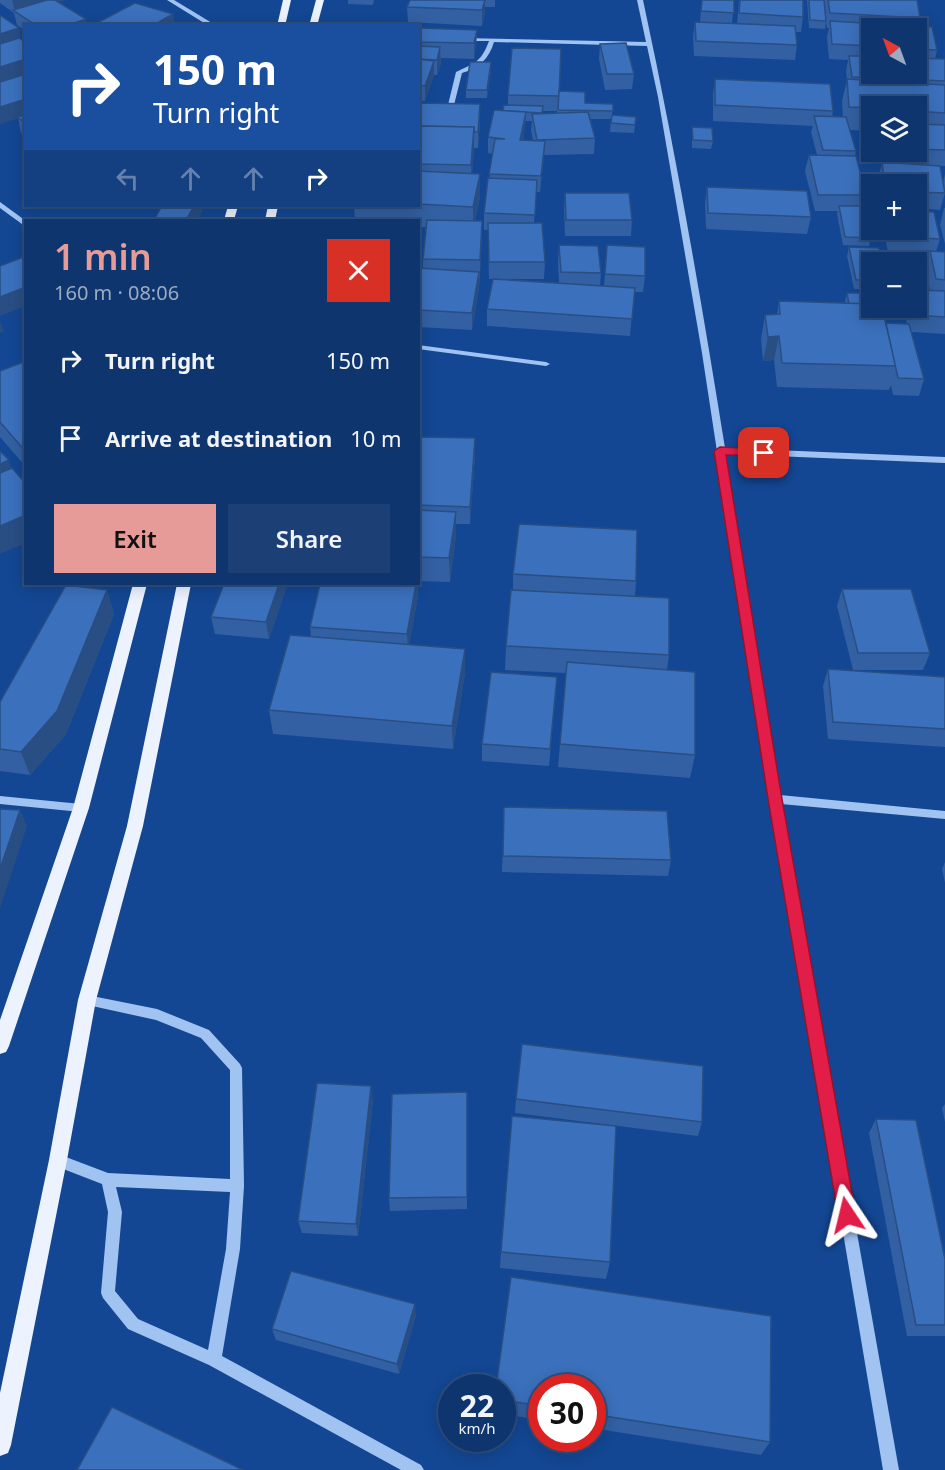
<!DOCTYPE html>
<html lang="en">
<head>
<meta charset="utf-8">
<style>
	body { margin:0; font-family:"Noto Sans",sans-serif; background:#1c4076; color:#f1f3f6; height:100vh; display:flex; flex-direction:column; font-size:22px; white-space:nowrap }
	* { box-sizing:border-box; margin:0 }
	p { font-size:20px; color:#9babc2 }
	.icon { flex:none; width:33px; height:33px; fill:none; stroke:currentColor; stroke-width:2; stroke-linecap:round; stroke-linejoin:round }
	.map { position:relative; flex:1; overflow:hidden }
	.sheet { position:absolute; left:24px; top:219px; width:396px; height:366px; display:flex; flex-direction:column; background:#0e356e; border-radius:0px; box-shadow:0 3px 15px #0003,0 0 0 2px #2e5081 }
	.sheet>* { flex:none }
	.guide { position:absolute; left:24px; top:24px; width:396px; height:183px; border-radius:0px; box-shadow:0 3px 15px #0003,0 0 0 2px #2e5081; background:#1a4fa0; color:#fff; overflow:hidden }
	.needle { width:39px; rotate:319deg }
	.buttons { position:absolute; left:861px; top:18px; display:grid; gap:12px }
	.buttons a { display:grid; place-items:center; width:66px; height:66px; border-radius:0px; background:#0e356e; box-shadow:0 3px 15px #0003,0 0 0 2px #2e5081; font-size:30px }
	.speed { position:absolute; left:438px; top:1374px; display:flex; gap:12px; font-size:30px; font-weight:700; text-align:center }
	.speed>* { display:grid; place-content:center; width:78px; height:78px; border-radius:50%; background:#0e356e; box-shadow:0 3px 15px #0003,0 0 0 2px #2e5081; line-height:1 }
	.speed small { font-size:15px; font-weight:400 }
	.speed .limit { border:9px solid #d22; background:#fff; color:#111 }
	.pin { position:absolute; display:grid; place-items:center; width:51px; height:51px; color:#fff; margin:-26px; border-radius:12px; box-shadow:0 3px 9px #0006 }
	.me { position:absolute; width:66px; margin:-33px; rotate:350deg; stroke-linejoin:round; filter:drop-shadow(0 0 4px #0008) }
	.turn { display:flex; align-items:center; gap:21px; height:126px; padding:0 30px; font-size:27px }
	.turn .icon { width:78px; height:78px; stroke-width:2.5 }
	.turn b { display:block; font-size:42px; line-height:51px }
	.lanes { display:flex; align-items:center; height:57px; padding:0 30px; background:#0003; justify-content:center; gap:30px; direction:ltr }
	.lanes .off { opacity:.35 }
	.round { display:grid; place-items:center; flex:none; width:63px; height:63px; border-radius:0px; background:#1c4076 }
	.head { display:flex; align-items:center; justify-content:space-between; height:102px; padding:0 30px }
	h1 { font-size:36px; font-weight:600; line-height:45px; color:#e69b98 }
	.primary-button { display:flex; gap:12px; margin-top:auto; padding:12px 30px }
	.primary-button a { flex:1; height:69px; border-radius:0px; background:#e69b98; color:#111; font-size:24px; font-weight:600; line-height:69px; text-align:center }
	.primary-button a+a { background:#1c4076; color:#f1f3f6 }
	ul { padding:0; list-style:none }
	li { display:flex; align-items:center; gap:18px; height:78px; padding:0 30px }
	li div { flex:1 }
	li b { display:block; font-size:22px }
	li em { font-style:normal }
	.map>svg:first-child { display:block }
</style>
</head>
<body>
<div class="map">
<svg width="945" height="1470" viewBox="0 0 945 1470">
	<rect width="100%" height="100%" fill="#134793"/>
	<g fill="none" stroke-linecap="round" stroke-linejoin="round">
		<g fill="#a1c3f2" fill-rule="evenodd">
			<path d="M167,0H174L217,26H209Z"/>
			<path d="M637,0H643C675,148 701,298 725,448L945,457V463L726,454L780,795L945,811V819L781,804L899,1470H883L770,799L702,353L658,97L647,46L494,42C489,59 479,68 462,73L453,109L450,111L447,109L456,72C474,63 481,63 489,41H464L462,40V38L646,42Z"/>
			<path d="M0,202L26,221V227L0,208Z"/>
			<path d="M418,345L546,362L550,364L546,366L418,349Z"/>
			<path d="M0,796L81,804L85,805L86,808L85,811L81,812L0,804Z"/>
			<path d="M87,995L157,1009L209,1030L240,1064L242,1068L244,1186L240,1249L222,1356L421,1465L424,1470H401L209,1365L128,1329L103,1298L101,1293L108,1212L102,1184L53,1165L51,1160L53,1155L58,1154L108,1173L230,1179V1070L201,1038L156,1020L83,1004L81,1000L83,996ZM116,1187L230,1192L226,1249L208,1350L138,1319L115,1291L122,1212Z"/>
		</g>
		<g fill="#ecf3ff" fill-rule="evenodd">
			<path d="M283,0H291L285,26H277Z"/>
			<path d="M316,0H324L317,26H309Z"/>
			<path d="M228,206H238L234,220H224Z"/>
			<path d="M268,206H278L275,220H265Z"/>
			<path d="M133,584H147L89,808L9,1046L6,1052L0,1054V1020L73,808Z"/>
			<path d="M177,584H191L143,826L96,1000L67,1160L11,1445L8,1453L0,1456V1393L49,1160L78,1000L127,826Z"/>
		</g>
	</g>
	<g fill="#3360a2" fill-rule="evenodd">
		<path d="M0,0H65L58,2L87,26H26V31L17,25L14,13L0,3Z"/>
		<path d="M348,0H374L373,5L348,4Z"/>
		<path d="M410,0H495V7H485V12L482,26L408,22L407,7Z"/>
		<path d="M702,0H734L732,24H737L739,0H803V17L801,32H796L797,45L795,60L694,56L693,37L695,22H700Z"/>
		<path d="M807,0H917L920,18L918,26L937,50L935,59H945V166H940L943,182L945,174V193L940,210L916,208V184H879L878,178L882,164L870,163L865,138L867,131L850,130L856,151L855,156L866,195L864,206L871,238L869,246L843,245L837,214L838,211H815L805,171L809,155H817L811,132L813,126L713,121V94L715,79L833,111L832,117H843L842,101L847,80L846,71L848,60L829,59L827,37L829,28H827L826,21L825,29L809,28ZM872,28H916V74H872ZM872,106H916V152H872Z"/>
		<path d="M418,28L477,30L476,45L474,59L441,58V63L437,75H434L425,101H418Z"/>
		<path d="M22,40L26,43V136L21,133L18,118Z"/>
		<path d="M600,44L634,74L632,89L605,90L599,59Z"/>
		<path d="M491,70L487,98H466V90Z"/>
		<path d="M559,94L585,103L613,104L612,115L636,117L634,133L610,132L611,119H590L595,138L594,154L544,155L540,192H536L534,223L545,262L544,279H499L559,283L558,262L559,245L601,273L600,285L604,286L607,245L645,276L643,292H634L630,336L487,326V309L493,279H489L488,230H484V213L493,154L488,153V137L503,111L508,105V95ZM542,111H557V113H542ZM525,121H532L531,130L533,141L523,140Z"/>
		<path d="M418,103L480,120L478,148H474L472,174L480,197L475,221L482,238L479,288L472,330L418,327V243L420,260L419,268H423V259L426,227H418V220H355L354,206H418Z"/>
		<path d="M692,127L713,141L711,149L692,148Z"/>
		<path d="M707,187L811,217L807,234L706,229L705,203Z"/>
		<path d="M565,193L632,220L631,236H565L564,209Z"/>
		<path d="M944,208H945V244L940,225Z"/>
		<path d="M884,230H916L940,239L936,252H945V334L911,332L924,379L919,396L893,395L891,385L889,390L777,387L774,360L763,361L761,339L765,315L777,314L779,301L845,304V301L847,293L885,317L886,323L907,324L904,308H916L930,290L925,268L929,255L888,253Z"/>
		<path d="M849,247L872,262V289H854L847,256Z"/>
		<path d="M26,361V467L0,437V371Z"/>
		<path d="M418,437L475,455L470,524H456V536L450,582L418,581Z"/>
		<path d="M513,574L636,581L635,596L669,655L667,670L695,755L690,778L558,767L566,673L505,670L506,646L513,590Z"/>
		<path d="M320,584H417L418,596L409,645L465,649V673L453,749L273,734L269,710L311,637L310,627Z"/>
		<path d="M287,585L269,639L215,634L211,617Z"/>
		<path d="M842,589L930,653L923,670H853L837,606Z"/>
		<path d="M107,590L114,614L66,734L30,775L0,771V702Z"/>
		<path d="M828,669L945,677V747L828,739L823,686Z"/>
		<path d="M557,677L549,766L482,761V744Z"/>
		<path d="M504,807L671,860L668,876L502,872Z"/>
		<path d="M945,862V883L942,869Z"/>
		<path d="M467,1092V1209L390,1211L389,1198Z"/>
		<path d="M516,1099L702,1122L698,1136L515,1113Z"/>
		<path d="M373,1100L358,1236L302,1233L298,1221Z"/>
		<path d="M945,1104V1122L942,1108Z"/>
		<path d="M876,1119L945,1259V1336H907L869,1133Z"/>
		<path d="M501,1252L610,1262L606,1279L500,1268Z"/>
		<path d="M511,1277L771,1316L770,1442L761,1455L592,1428V1388H542V1420L502,1414V1388H496Z"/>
		<path d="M416,1315L399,1374L276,1340L272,1329Z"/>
	</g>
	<g fill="#294e84">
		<path d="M12,0H65L18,13L15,11Z"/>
		<path d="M485,0V12L482,26V10Z"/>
		<path d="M173,14L175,26H152Z"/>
		<path d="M86,19L87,26H66Z"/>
		<path d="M19,28L22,43L0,50V34Z"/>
		<path d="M477,30L476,45L474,59V43Z"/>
		<path d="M440,47L441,63L437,75V60Z"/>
		<path d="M26,59V76L0,84V67Z"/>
		<path d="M434,61V77L425,101V86Z"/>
		<path d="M491,62V70L487,98V90Z"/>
		<path d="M26,99V116L0,124V107Z"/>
		<path d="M480,104V120L478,148V132Z"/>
		<path d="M526,112L525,128L520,156V140Z"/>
		<path d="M474,127V149L471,188V165Z"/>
		<path d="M545,141L544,157L540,192L541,176Z"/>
		<path d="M480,174V197L473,230V207Z"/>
		<path d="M194,206H205L198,220H186Z"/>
		<path d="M482,221V238L480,277V260Z"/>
		<path d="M420,244V260L418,270V250Z"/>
		<path d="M479,272V288L472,330V313Z"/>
		<path d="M26,287V306L0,316V297Z"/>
		<path d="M1,323L4,332L0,333V324Z"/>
		<path d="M779,336L774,360L763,361L768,337Z"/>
		<path d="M475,438V455L470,524V507Z"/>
		<path d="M9,460L14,478L0,484V464Z"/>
		<path d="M456,512V536L450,582L449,558Z"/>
		<path d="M26,515V543L0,554V526Z"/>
		<path d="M279,584H286L287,585L269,639L266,622Z"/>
		<path d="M416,584H417L418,596L408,651L407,634Z"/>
		<path d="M107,590L114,614L66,734L30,775L21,752Z"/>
		<path d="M465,649V673L453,749L452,726Z"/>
		<path d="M20,810L27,826L0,908V869Z"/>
		<path d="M371,1086L373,1100L358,1236L356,1224Z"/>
		<path d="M415,1304L416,1315L399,1374L397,1364Z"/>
	</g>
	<g fill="#3b70bc" stroke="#294e84" stroke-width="1.5">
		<path d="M47,0H55L86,19L66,26H37L13,10Z"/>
		<path d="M410,0H485L482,10L407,7Z"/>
		<path d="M702,0H734V13L701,11Z"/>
		<path d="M740,0H803V17L739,13Z"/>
		<path d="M809,0H824L826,21L810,20Z"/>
		<path d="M828,0H917L920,18L830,13Z"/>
		<path d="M135,3L173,14L152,26H91Z"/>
		<path d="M0,15L19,28L0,34Z"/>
		<path d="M830,21L932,27L937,50L916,49V28H872V46L832,44Z"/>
		<path d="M695,22L795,26L797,45L696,41Z"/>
		<path d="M418,28L477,30L474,43L418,42Z"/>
		<path d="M19,38L26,43V59L0,67V44Z"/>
		<path d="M626,43L634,74H607L600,44Z"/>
		<path d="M418,46L440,47L437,60L418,59Z"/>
		<path d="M512,48L561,49L559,96L508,95Z"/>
		<path d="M849,56H872V74H916V58L945,59V81L852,77Z"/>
		<path d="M418,59L434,61L425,86L418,85Z"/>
		<path d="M470,62H491L487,90H466Z"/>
		<path d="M26,74V99L0,107V82Z"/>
		<path d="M715,79L830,84L833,111L715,105Z"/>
		<path d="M847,79L945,85V113L916,111V106H872V108L849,107Z"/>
		<path d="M559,91L585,92V103L613,104V111L558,110Z"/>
		<path d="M418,103L480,104L478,132H474V127L418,126Z"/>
		<path d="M504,105L543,106L542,113L503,111Z"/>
		<path d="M494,110L526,112L520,140L545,141L541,176L489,174L495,139H505L488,137Z"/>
		<path d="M588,112L595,138L537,140L532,114Z"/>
		<path d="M26,115V123L17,117Z"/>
		<path d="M612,115L636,117L635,125L611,123Z"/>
		<path d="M814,116L846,117L856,151L823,150Z"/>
		<path d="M869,122H872V134Z"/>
		<path d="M916,124L945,125V150L916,149Z"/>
		<path d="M418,126L474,127L471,165L418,164Z"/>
		<path d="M692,127L712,128L713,141L693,140Z"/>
		<path d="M809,155L856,156L866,195H818Z"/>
		<path d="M882,162L940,166L945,193L916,192V184H885Z"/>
		<path d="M418,171L480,174L473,207L418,204Z"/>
		<path d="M488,178L537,180L535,215L484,213Z"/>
		<path d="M707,187L807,191L811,217L708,213Z"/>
		<path d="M565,193H629L632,220H566Z"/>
		<path d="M162,206H194L186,220H154Z"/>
		<path d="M839,206H864L871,238L845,237Z"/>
		<path d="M916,211L934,212L940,239L892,236L891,230H916Z"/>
		<path d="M427,220L482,221L480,260L423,259Z"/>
		<path d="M488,223H542L545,262H489Z"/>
		<path d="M559,245L598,246L601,273L561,272Z"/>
		<path d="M607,245L645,247V276L605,274Z"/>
		<path d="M849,247L879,248L883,262H872V280H856Z"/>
		<path d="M930,251L945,252V280L936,279Z"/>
		<path d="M26,256V287L0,297V266Z"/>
		<path d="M418,268L479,272L472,313L418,310Z"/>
		<path d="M493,279L635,288L632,319L487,309Z"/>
		<path d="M916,290L945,291V317L913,315L912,308H916Z"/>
		<path d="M847,293H872V304H849Z"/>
		<path d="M779,301L872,304V308H882L896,366L782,363L779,336L768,337L765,315L780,314Z"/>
		<path d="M886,323L909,324L924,379L898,378Z"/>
		<path d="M26,361V452L0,422V371Z"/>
		<path d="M418,437L475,438L470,507L418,505Z"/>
		<path d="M0,451L9,460L0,464Z"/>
		<path d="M12,468L26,484V515L0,526V473Z"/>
		<path d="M418,510L456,512L449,558L418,557Z"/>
		<path d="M519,524L637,530L636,581L513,574Z"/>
		<path d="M224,584H279L266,622L211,617Z"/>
		<path d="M320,584H416L407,634L310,627Z"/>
		<path d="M66,585L107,590L57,711L21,752L0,749V702Z"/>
		<path d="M842,589H911L930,653H858Z"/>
		<path d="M511,590L669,598V655L506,646Z"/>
		<path d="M290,635L465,649L452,726L269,710Z"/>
		<path d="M567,662L695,672V755L560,744Z"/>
		<path d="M828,669L945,677V729L833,722Z"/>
		<path d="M491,672L557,677L550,749L482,744Z"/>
		<path d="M504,807L667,811L671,860L503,856Z"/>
		<path d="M0,809L20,810L0,869Z"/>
		<path d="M522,1044L703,1066L702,1122L516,1099Z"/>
		<path d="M317,1083L371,1086L356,1224L298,1221Z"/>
		<path d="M467,1092V1197L389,1198L392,1094Z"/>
		<path d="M512,1116L616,1126L610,1262L501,1252Z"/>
		<path d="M876,1119L916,1120L945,1259V1325H916Z"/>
		<path d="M291,1271L415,1304L397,1364L272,1329Z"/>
		<path d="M511,1277L771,1316L770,1442L592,1414V1388H542V1406L502,1400V1388H496Z"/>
		<path d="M112,1407L243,1470H77Z"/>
	</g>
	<path fill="#e11d48" stroke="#92132f" stroke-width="1.5" d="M720,447L764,449L770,453L764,456L726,455L782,799L856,1215L853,1222L847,1224L841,1222L838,1215L768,799L714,451Z"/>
</svg>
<div class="buttons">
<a><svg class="needle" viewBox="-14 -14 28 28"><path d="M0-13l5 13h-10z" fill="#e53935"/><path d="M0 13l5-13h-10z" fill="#9babc2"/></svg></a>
<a><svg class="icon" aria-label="layers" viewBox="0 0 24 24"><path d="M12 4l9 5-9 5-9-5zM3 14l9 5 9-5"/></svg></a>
<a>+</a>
<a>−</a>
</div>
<div class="speed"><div>22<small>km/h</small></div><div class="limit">30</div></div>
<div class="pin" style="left:764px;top:453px;background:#d93025"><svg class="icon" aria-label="arrive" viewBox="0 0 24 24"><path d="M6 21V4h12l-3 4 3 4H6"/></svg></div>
<svg class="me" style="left:847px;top:1215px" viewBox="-20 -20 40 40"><path d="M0-17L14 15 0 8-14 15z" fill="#e11d48" stroke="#fff" stroke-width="4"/></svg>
<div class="guide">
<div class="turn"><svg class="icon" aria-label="right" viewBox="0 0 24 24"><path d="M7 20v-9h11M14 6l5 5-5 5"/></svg><div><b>150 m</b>Turn right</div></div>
<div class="lanes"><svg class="icon off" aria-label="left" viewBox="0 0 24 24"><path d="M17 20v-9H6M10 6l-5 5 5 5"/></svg><svg class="icon off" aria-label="ahead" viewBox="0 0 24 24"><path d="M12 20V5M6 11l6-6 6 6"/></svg><svg class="icon off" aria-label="ahead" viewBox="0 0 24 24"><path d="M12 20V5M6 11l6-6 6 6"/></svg><svg class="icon" aria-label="right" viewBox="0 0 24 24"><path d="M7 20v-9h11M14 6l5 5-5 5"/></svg></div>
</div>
<section class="sheet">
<div class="head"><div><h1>1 min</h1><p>160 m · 08:06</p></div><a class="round" style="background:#d93025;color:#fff"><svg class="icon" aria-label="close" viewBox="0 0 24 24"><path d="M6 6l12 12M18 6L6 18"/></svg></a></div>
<ul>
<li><svg class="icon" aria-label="right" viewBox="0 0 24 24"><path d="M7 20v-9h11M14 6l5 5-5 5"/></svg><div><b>Turn right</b></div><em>150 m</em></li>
<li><svg class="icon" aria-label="arrive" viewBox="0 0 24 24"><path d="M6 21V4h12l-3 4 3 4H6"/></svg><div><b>Arrive at destination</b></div><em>10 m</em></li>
</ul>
<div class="primary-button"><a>Exit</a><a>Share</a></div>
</section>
</div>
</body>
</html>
